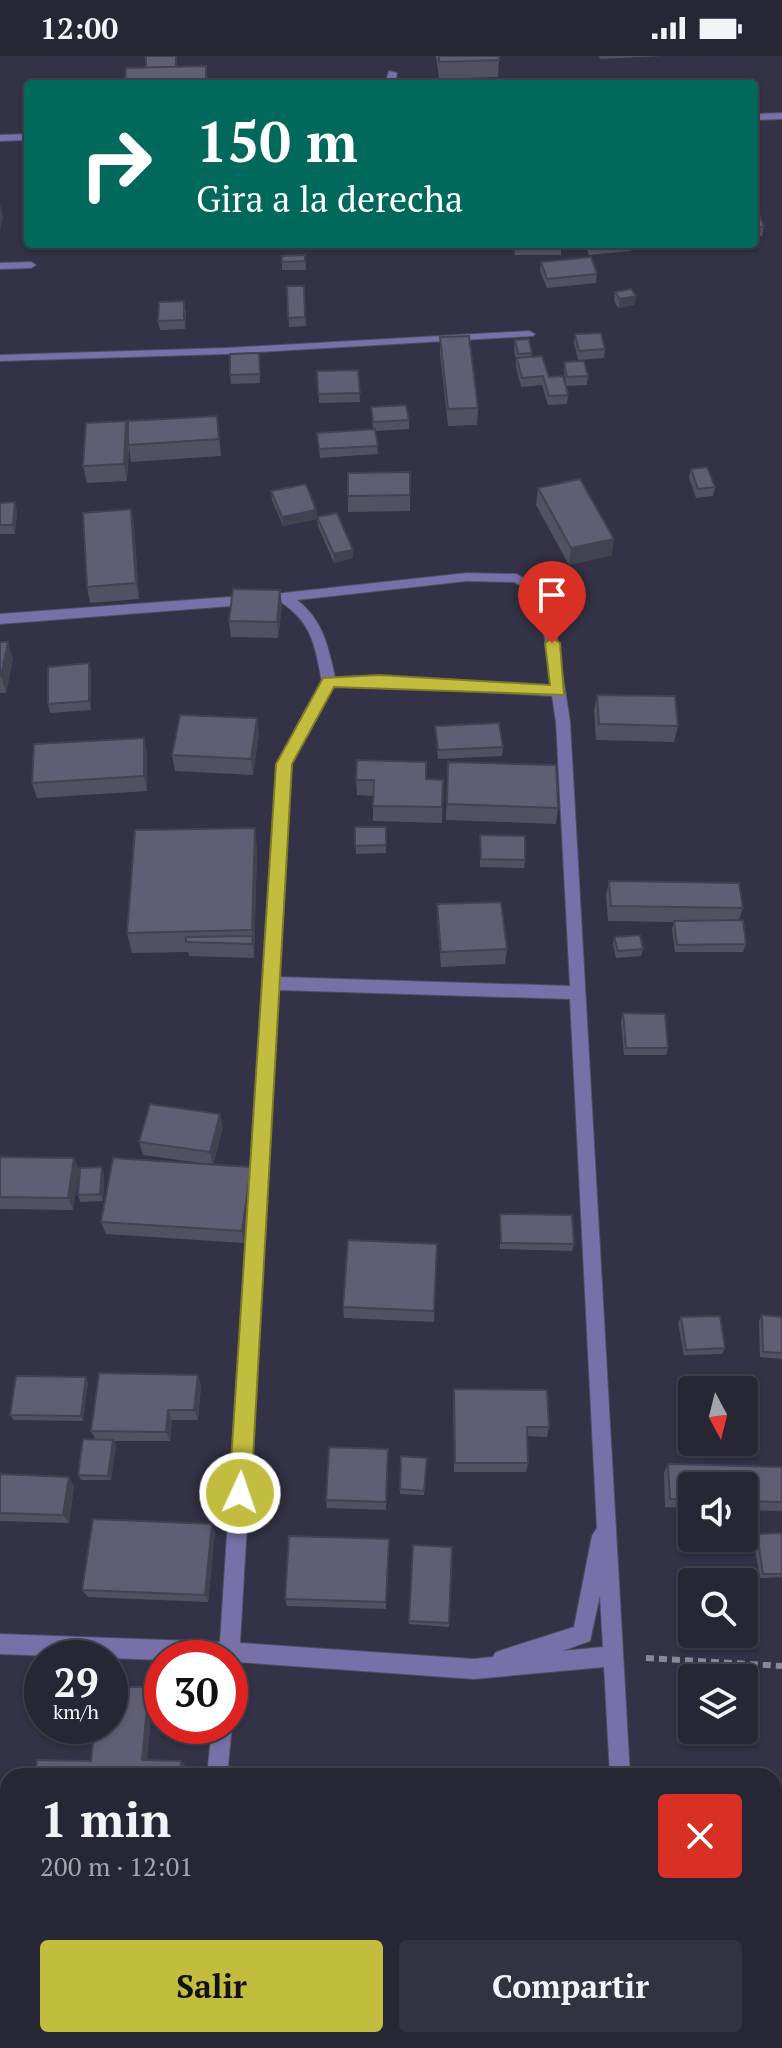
<!DOCTYPE html>
<html lang="es">
<head>
<meta charset="utf-8">
<style>
	body { margin:0; font-family:"PT Serif",serif; background:#323240; color:#f1f3f6; height:100vh; display:flex; flex-direction:column; font-size:30px; white-space:nowrap }
	* { box-sizing:border-box; margin:0 }
	p { font-size:26px; color:#a4a5ac }
	.icon { flex:none; width:44px; height:44px; fill:none; stroke:currentColor; stroke-width:2; stroke-linecap:round; stroke-linejoin:round }
	.map { position:relative; flex:1; overflow:hidden }
	.drawer { position:absolute; left:0px; top:1712px; width:782px; height:280px; display:flex; flex-direction:column; background:#262634; border-radius:24px 24px 0 0; box-shadow:0 2px 6px #0004,0 0 0 2px #42434f }
	.drawer>* { flex:none }
	.guide { position:absolute; left:24px; top:24px; width:734px; height:168px; border-radius:8px; box-shadow:0 2px 6px #0004,0 0 0 2px #42434f; background:#00695c; color:#fff; overflow:hidden }
	.needle { width:52px; rotate:173deg }
	.tools { position:absolute; left:678px; top:1320px; display:grid; gap:16px }
	.tools a { display:grid; place-items:center; width:80px; height:80px; border-radius:8px; background:#262634; box-shadow:0 2px 6px #0004,0 0 0 2px #42434f; font-size:40px }
	.speed { position:absolute; left:24px; top:1584px; display:flex; gap:16px; font-size:40px; font-weight:700; text-align:center }
	.speed>* { display:grid; place-content:center; width:104px; height:104px; border-radius:50%; background:#262634; box-shadow:0 2px 6px #0004,0 0 0 2px #42434f; line-height:1 }
	.speed small { font-size:20px; font-weight:400 }
	.speed .limit { border:12px solid #d22; background:#fff; color:#111 }
	.pin { position:absolute; display:grid; place-items:center; width:68px; height:68px; color:#fff; margin:-82px -34px; border-radius:50% 50% 50% 0; rotate:-45deg; box-shadow:0 0 8px #0007 }
	.pin .icon { rotate:45deg }
	.me { position:absolute; width:88px; margin:-44px; rotate:3deg; stroke-linejoin:round; filter:drop-shadow(0 0 6px #0008) }
	.turn { display:flex; align-items:center; gap:28px; height:168px; padding:0 40px; font-size:36px }
	.turn .icon { width:104px; height:104px; stroke-width:2.5 }
	.turn b { display:block; font-size:56px; line-height:68px }
	.round { display:grid; place-items:center; flex:none; width:84px; height:84px; border-radius:8px; background:#323240 }
	.overview { display:flex; align-items:center; justify-content:space-between; height:136px; padding:0 40px }
	h1 { font-size:48px; font-weight:700; line-height:60px }
	.primary-button { display:flex; gap:16px; margin-top:auto; padding:16px 40px }
	.primary-button a { flex:1; height:92px; border-radius:8px; background:#c3bd3f; color:#111; font-size:32px; font-weight:700; line-height:92px; text-align:center }
	.primary-button a+a { background:#323240; color:#f1f3f6 }
	.status { display:flex; justify-content:space-between; align-items:center; height:56px; padding:0 40px; background:#262634; direction:ltr }
	.status svg { height:22px; fill:currentColor }
	.map>svg:first-child { display:block }
</style>
</head>
<body>
<div class="status"><b>12:00</b><svg viewBox="0 0 49 12"><path d="M0 12V9h3v3zM5 12V6h3v6zM10 12V3h3v9zM15 12V0h3v12zM26 1h20v11H26zM47 4h2v5h-2z"/></svg></div>
<div class="map">
<svg width="782" height="1992" viewBox="0 0 782 1992">
	<rect width="100%" height="100%" fill="#333246"/>
	<g fill="none" stroke-linecap="round" stroke-linejoin="round">
		<g stroke="#4f4e61" stroke-width="2">
			<g id="minor">
				<path d="M389,15L397,17L395,28H385Z"/>
				<path d="M782,57V63L754,64V58Z"/>
				<path d="M28,78V84L0,85V79Z"/>
				<path d="M0,207L31,206L36,209L31,212L0,213Z"/>
				<path d="M529,275L535,278L533,280L226,298L0,305V299L226,292Z"/>
				<path d="M467,517L516,518L550,535L570,666L630,1720H610L604,1611L474,1623L237,1606L230,1612V1602L162,1604L0,1598V1578L220,1586L277,708L322,626C315,590 313,568 281,546L0,568V558L283,537ZM467,525L514,526L539,540L551,630L379,620L335,621C328,590 323,564 297,544ZM379,630L552,640L556,666L570,930L279,921L291,708L333,631ZM278,934L570,943L597,1472L592,1480L574,1571L502,1594L495,1597L493,1601L474,1603L240,1587ZM600,1539L603,1591L562,1595L590,1585Z"/>
				<path d="M230,1665L232,1670L227,1720H207L212,1670H230Z"/>
				<rect x="177" y="1984" width="22" height="8"/>
				<path d="M623,1984H645L646,1992H624Z"/>
			</g>
		</g>
		<path stroke="#898899" stroke-width="6" stroke-dasharray="8 5" stroke-linecap="butt" d="M646,1602L782,1610"/>
		<use href="#minor" fill="#7672a9" fill-rule="evenodd"/>
	</g>
	<g fill="#525164">
		<path d="M436,0H499L498,21L439,23Z"/>
		<path d="M599,0H663L600,3Z"/>
		<path d="M754,155L764,171L762,180L754,181Z"/>
		<path d="M514,188H561V199H515Z"/>
		<path d="M585,188H632L631,195L589,199Z"/>
		<path d="M305,199L306,214H282V200Z"/>
		<path d="M541,206L597,218L596,227L547,232L540,215Z"/>
		<path d="M287,230H304L306,270L289,271Z"/>
		<path d="M615,236L636,240L634,249L618,252L614,245Z"/>
		<path d="M186,254L185,273L160,274L158,265Z"/>
		<path d="M575,278L605,293L604,302L578,304L574,287Z"/>
		<path d="M440,281L478,352L477,369L448,370L440,298Z"/>
		<path d="M515,284L532,297L531,301L549,321L568,339L567,348L548,349L542,329L521,331L516,311V304L514,293Z"/>
		<path d="M259,297L260,327L231,328L230,319Z"/>
		<path d="M564,306L588,320L587,329L566,330L564,315Z"/>
		<path d="M358,314L360,346L319,347L317,315Z"/>
		<path d="M371,351L409,364V373L375,375L378,398L320,402L317,377L373,373Z"/>
		<path d="M217,360L221,400L131,406L129,391L127,425L87,427L83,410L128,378Z"/>
		<path d="M691,413L715,431L713,440L696,442L689,422Z"/>
		<path d="M348,417L410,439V455L348,456Z"/>
		<path d="M538,432L612,499L569,509L536,449Z"/>
		<path d="M271,435L316,454L317,463L283,470L272,444Z"/>
		<path d="M0,447L17,455L15,478H0Z"/>
		<path d="M131,453L134,469L139,543L90,547L87,531Z"/>
		<path d="M317,461L353,502L334,507L318,470Z"/>
		<path d="M282,550L278,582L231,581L229,565Z"/>
		<path d="M0,586L13,602L6,637H0Z"/>
		<path d="M89,607L91,616V654L50,657L48,648Z"/>
		<path d="M597,639L678,670L674,686L596,684L594,655Z"/>
		<path d="M435,670L503,691L502,700L438,703Z"/>
		<path d="M259,678L253,719L175,715L172,699Z"/>
		<path d="M144,682L147,697V735L37,742L32,727Z"/>
		<path d="M448,706L558,752L556,768L446,764Z"/>
		<path d="M356,724H443L442,767L373,765V740L357,739Z"/>
		<path d="M355,771H386V797L356,798Z"/>
		<path d="M480,779L525,804L524,812L480,811Z"/>
		<path d="M257,792L254,902L189,900L188,896L132,897L127,877Z"/>
		<path d="M609,825L743,852L739,864L746,888L743,896H675L672,873L674,866L608,865L606,840Z"/>
		<path d="M437,848L507,893L505,908L441,911L437,863Z"/>
		<path d="M614,881L643,893L641,900L616,902L613,888Z"/>
		<path d="M623,957L668,992L666,999H624L621,965Z"/>
		<path d="M223,1071L213,1109L253,1124L244,1187L106,1178L101,1166L208,1108L143,1099L139,1086Z"/>
		<path d="M0,1101L74,1102L79,1115L73,1154L0,1153Z"/>
		<path d="M104,1118L103,1145L80,1146L78,1139Z"/>
		<path d="M500,1158L574,1188L572,1195L500,1193Z"/>
		<path d="M437,1188L434,1266L344,1262L343,1251Z"/>
		<path d="M762,1259L782,1261V1303L760,1301L759,1265Z"/>
		<path d="M681,1261L725,1292L722,1298L684,1299L678,1267Z"/>
		<path d="M88,1326L83,1365L14,1364L10,1359Z"/>
		<path d="M201,1329L198,1364H172L170,1385H114L116,1389L111,1424H81L78,1419L95,1383L91,1375Z"/>
		<path d="M454,1333L549,1371L547,1381L527,1380L528,1407L526,1416H454L453,1343Z"/>
		<path d="M692,1352V1368L689,1357Z"/>
		<path d="M388,1393L386,1454L327,1452L326,1444Z"/>
		<path d="M401,1400L427,1402L424,1439L400,1438Z"/>
		<path d="M668,1408L782,1411V1455L744,1454V1430H692V1452L665,1451L664,1417Z"/>
		<path d="M0,1418L74,1430L69,1467L0,1465Z"/>
		<path d="M215,1476L208,1546L88,1541L82,1534Z"/>
		<path d="M782,1477V1521L760,1522L753,1482L757,1478Z"/>
		<path d="M389,1483L386,1553L287,1550L285,1543Z"/>
		<path d="M413,1489L449,1567V1571L409,1568Z"/>
	</g>
	<g fill="#424251">
		<path d="M0,147L3,162L0,176Z"/>
		<path d="M636,240L634,249L618,252L620,243Z"/>
		<path d="M126,365L129,382L127,425L124,408Z"/>
		<path d="M15,446L17,455L15,478L13,469Z"/>
		<path d="M131,453L134,469L139,543L136,527Z"/>
		<path d="M316,454L317,463L283,470L282,461Z"/>
		<path d="M614,483L612,499L569,509L571,492Z"/>
		<path d="M353,494V502L334,507V498Z"/>
		<path d="M280,534L282,550L278,582L277,566Z"/>
		<path d="M8,586L13,602L6,637L1,620Z"/>
		<path d="M89,607L91,616V654L89,645Z"/>
		<path d="M257,662L259,678L253,719L251,703Z"/>
		<path d="M144,682L147,697V735L144,720Z"/>
		<path d="M255,772L257,792L254,902L252,874Z"/>
		<path d="M220,1058L223,1071L213,1109L210,1096Z"/>
		<path d="M74,1102L79,1115L73,1154L68,1142Z"/>
		<path d="M102,1111L104,1118L103,1145L100,1138Z"/>
		<path d="M251,1111L253,1124L244,1187L242,1175Z"/>
		<path d="M198,1319L201,1329L198,1364L194,1354Z"/>
		<path d="M86,1321L88,1326L83,1365L81,1360Z"/>
		<path d="M168,1354L172,1364L170,1385L166,1376Z"/>
		<path d="M113,1384L116,1389L111,1424L108,1420Z"/>
		<path d="M69,1421L74,1430L69,1467L63,1459Z"/>
		<path d="M212,1468L215,1476L208,1546L205,1539Z"/>
		<path d="M149,1631L153,1637L147,1708L142,1704Z"/>
		<path d="M181,1705L185,1709L184,1720H180Z"/>
	</g>
	<g fill="#5f5e74" stroke="#424251" stroke-width="2">
		<path d="M146,0H176V11L146,12Z"/>
		<path d="M439,0H499V4L439,6Z"/>
		<path d="M206,10V28H125L126,12Z"/>
		<path d="M754,155H758L764,171L754,172Z"/>
		<rect x="515" y="188" width="46" height="2"/>
		<path d="M590,188H613L590,190Z"/>
		<path d="M305,199V205L282,206V200Z"/>
		<path d="M591,201L597,218L547,223L541,206Z"/>
		<path d="M287,230H304L305,261L288,262Z"/>
		<path d="M631,233L636,240L620,243L615,236Z"/>
		<path d="M184,245V264L158,265L159,246Z"/>
		<path d="M601,277L605,293L579,295L575,278Z"/>
		<path d="M469,280L478,352L448,353L440,281Z"/>
		<path d="M529,283L532,297L518,298L515,284Z"/>
		<path d="M259,297L260,318L230,319V298Z"/>
		<path d="M542,300L549,321L563,320L568,339L549,340L543,320L522,322L517,302Z"/>
		<path d="M584,305L588,320L567,321L564,306Z"/>
		<path d="M358,314L360,337L318,338L317,315Z"/>
		<path d="M406,349L409,364L373,366L371,351Z"/>
		<path d="M217,360L219,383L128,389V365Z"/>
		<path d="M126,365L124,408L83,410L86,367Z"/>
		<path d="M375,373L378,390L319,393L317,377Z"/>
		<path d="M707,411L715,431L698,433L691,413Z"/>
		<path d="M410,416V439L348,440V417Z"/>
		<path d="M580,423L614,483L571,492L538,432Z"/>
		<path d="M306,428L316,454L282,461L271,435Z"/>
		<path d="M15,446L13,469H0V447Z"/>
		<path d="M131,453L136,527L87,531L83,457Z"/>
		<path d="M337,457L353,494L334,498L317,461Z"/>
		<path d="M233,533L280,534L277,566L229,565Z"/>
		<path d="M0,586H8L1,620H0Z"/>
		<path d="M89,607V645L48,648V611Z"/>
		<path d="M597,639L675,640L678,670L599,668Z"/>
		<path d="M180,659L257,662L251,703L172,699Z"/>
		<path d="M499,667L503,691L438,694L435,670Z"/>
		<path d="M144,682V720L32,727L34,688Z"/>
		<path d="M357,704L426,706V723L443,724L442,751L373,750L374,724H356Z"/>
		<path d="M448,706L556,709L558,752L447,748Z"/>
		<path d="M355,771H386V789L355,790Z"/>
		<path d="M255,772L252,874L127,877L135,774Z"/>
		<path d="M480,779L525,780V804L481,803Z"/>
		<path d="M609,825L739,827L743,852L611,850Z"/>
		<path d="M501,846L507,893L441,896L437,848Z"/>
		<path d="M743,864L746,888L677,889L674,865Z"/>
		<path d="M640,879L643,893L618,895L614,881Z"/>
		<path d="M253,880L252,888L186,886V881Z"/>
		<path d="M623,957L665,958L668,992H626Z"/>
		<path d="M150,1048L220,1058L210,1096L139,1086Z"/>
		<path d="M0,1101L74,1102L68,1142L0,1141Z"/>
		<path d="M113,1102L251,1111L242,1175L101,1166Z"/>
		<path d="M102,1111L100,1138L78,1139L80,1112Z"/>
		<path d="M500,1158L572,1159L574,1188L501,1187Z"/>
		<path d="M348,1184L437,1188L434,1255L343,1251Z"/>
		<path d="M762,1259L782,1261V1297L763,1296Z"/>
		<path d="M720,1260L725,1292L686,1294L681,1261Z"/>
		<path d="M99,1317L198,1319L194,1354H168L166,1376L91,1375Z"/>
		<path d="M16,1320L86,1321L81,1360L10,1359Z"/>
		<path d="M454,1333L547,1334L549,1371H527L528,1407H455Z"/>
		<path d="M83,1383L113,1384L108,1420L78,1419Z"/>
		<path d="M329,1391L388,1393L386,1446L326,1444Z"/>
		<path d="M401,1400L427,1402L424,1435L400,1433Z"/>
		<path d="M668,1408L782,1411V1446L744,1445V1430H692V1443H670Z"/>
		<path d="M0,1418L69,1421L63,1459L0,1457Z"/>
		<path d="M93,1463L212,1468L205,1539L82,1534Z"/>
		<path d="M782,1477V1518H763L757,1478Z"/>
		<path d="M289,1480L389,1483L386,1546L285,1543Z"/>
		<path d="M413,1489L452,1491L449,1567L409,1565Z"/>
		<path d="M110,1631H149L142,1704L181,1705L180,1720H35L37,1704L91,1705L95,1670H110Z"/>
		<path d="M444,1984H576V1992H443Z"/>
	</g>
	<path fill="#c3bd3f" stroke="#7f7b29" stroke-width="2" d="M552,581L560,587L564,639L334,631L292,708L251,1437L247,1444L240,1447L232,1444L229,1437L276,708L323,622L379,619L550,629L545,587Z"/>
</svg>
<div class="tools">
<a><svg class="needle" viewBox="-14 -14 28 28"><path d="M0-13l5 13h-10z" fill="#e53935"/><path d="M0 13l5-13h-10z" fill="#a4a5ac"/></svg></a>
<a><svg class="icon" aria-label="sound" viewBox="0 0 24 24"><path d="M4 9h4l5-4v14l-5-4H4zM17 9q2 3 0 6"/></svg></a>
<a><svg class="icon" aria-label="search" viewBox="0 0 24 24"><circle cx="10" cy="10" r="6"/><path d="M15 15l6 6"/></svg></a>
<a><svg class="icon" aria-label="layers" viewBox="0 0 24 24"><path d="M12 4l9 5-9 5-9-5zM3 14l9 5 9-5"/></svg></a>
</div>
<div class="speed"><div>29<small>km/h</small></div><div class="limit">30</div></div>
<div class="pin" style="left:552px;top:587px;background:#d93025"><svg class="icon" aria-label="arrive" viewBox="0 0 24 24"><path d="M6 21V4h12l-3 4 3 4H6"/></svg></div>
<svg class="me" style="left:240px;top:1437px" viewBox="-20 -20 40 40"><circle r="17" fill="#c3bd3f" stroke="#fff" stroke-width="3"/><path d="M0-11L8 9 0 5-8 9z" fill="#fff"/></svg>
<div class="guide">
<div class="turn"><svg class="icon" aria-label="right" viewBox="0 0 24 24"><path d="M7 20v-9h11M14 6l5 5-5 5"/></svg><div><b>150 m</b>Gira a la derecha</div></div>
</div>
<section class="drawer">
<div class="overview"><div><h1>1 min</h1><p>200 m · 12:01</p></div><a class="round" style="background:#d93025;color:#fff"><svg class="icon" aria-label="close" viewBox="0 0 24 24"><path d="M6 6l12 12M18 6L6 18"/></svg></a></div>
<div class="primary-button"><a>Salir</a><a>Compartir</a></div>
</section>
</div>
</body>
</html>
